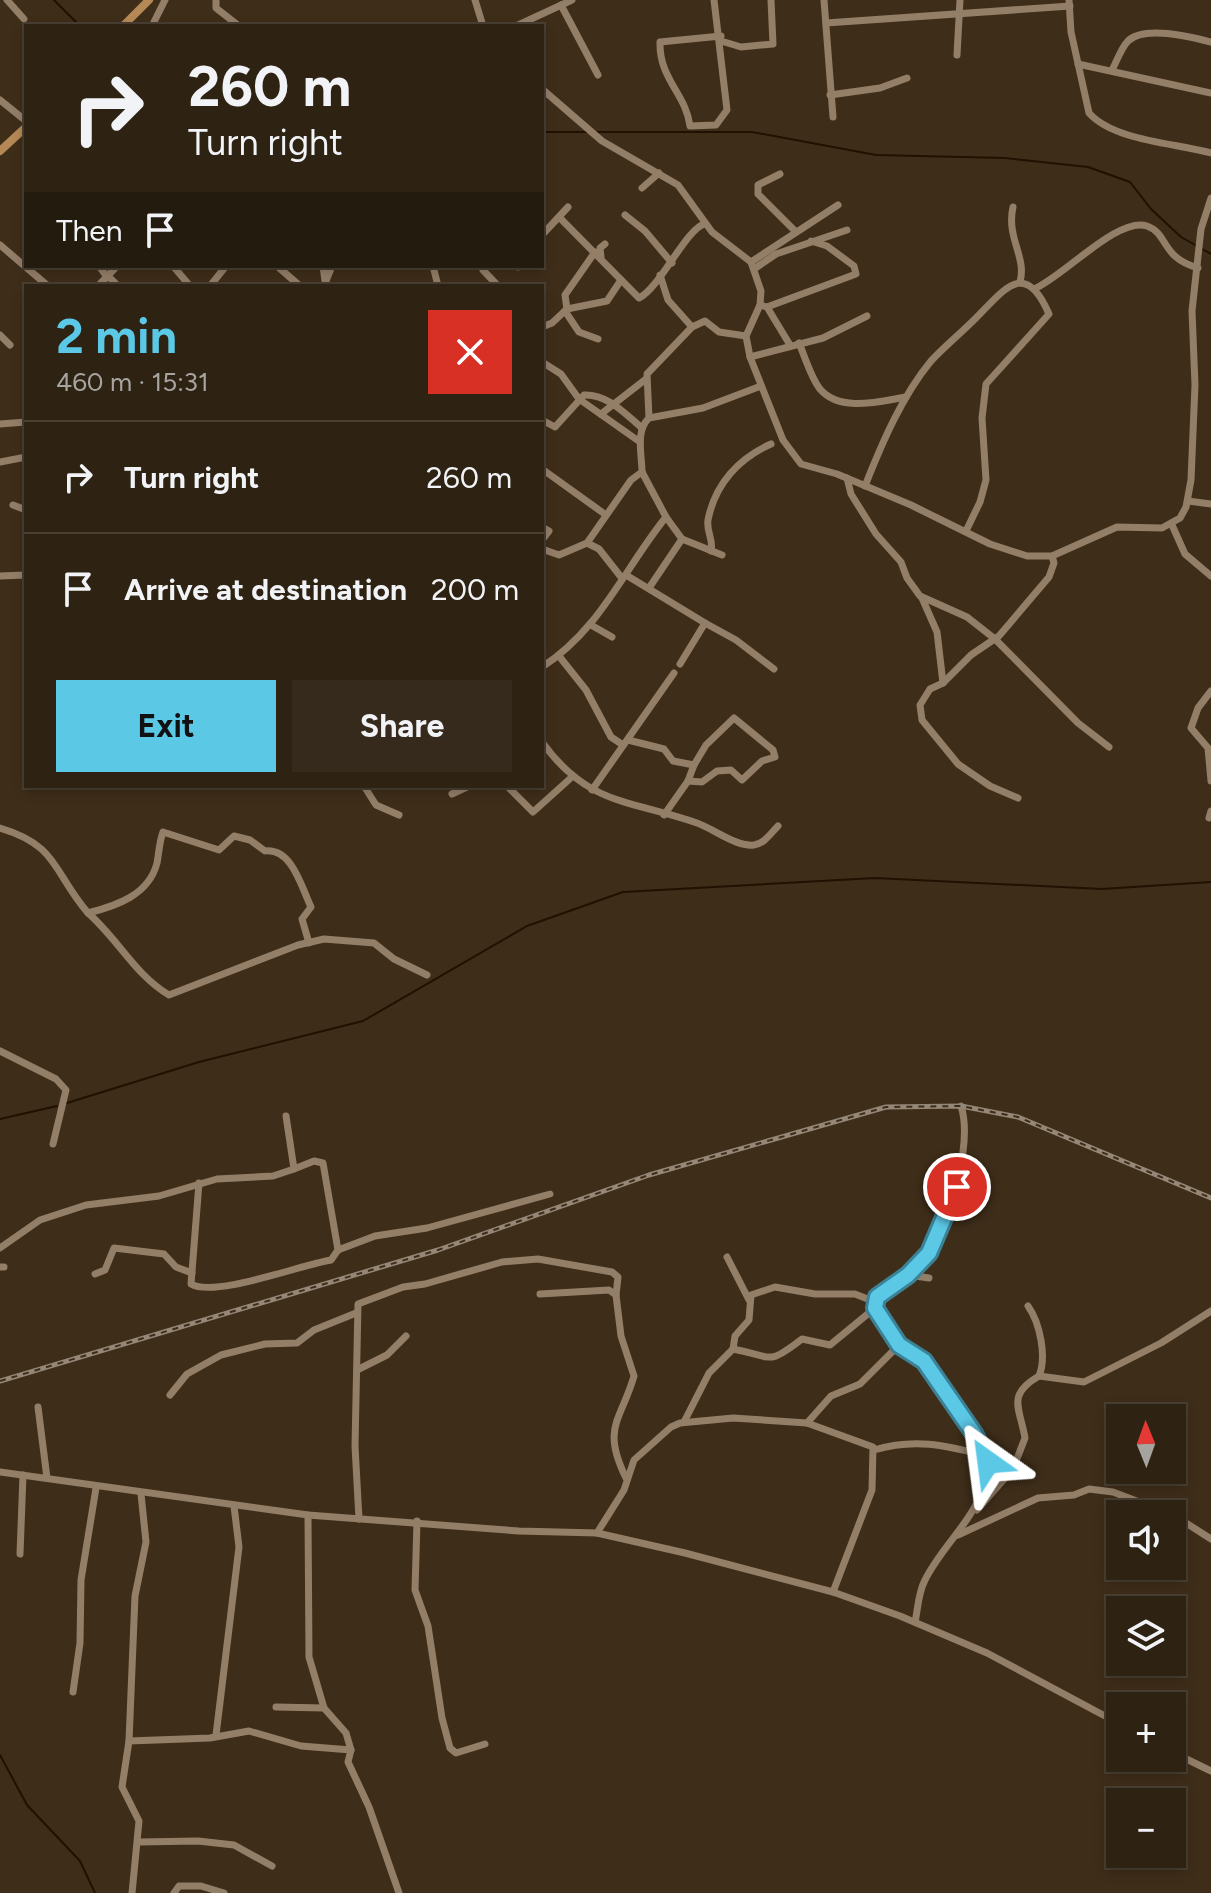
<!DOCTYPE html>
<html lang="en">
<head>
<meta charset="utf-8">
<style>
	body { margin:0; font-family:Figtree,sans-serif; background:#362a1c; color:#f1f3f6; height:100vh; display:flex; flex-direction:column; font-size:30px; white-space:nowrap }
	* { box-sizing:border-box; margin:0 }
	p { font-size:26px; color:#a7a4a0 }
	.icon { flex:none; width:44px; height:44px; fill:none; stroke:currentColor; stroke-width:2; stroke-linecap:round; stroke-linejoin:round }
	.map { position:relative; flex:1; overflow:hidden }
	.panel { position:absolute; left:24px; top:284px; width:520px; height:504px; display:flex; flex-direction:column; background:#2e2213; border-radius:0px; box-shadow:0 4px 12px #0003,0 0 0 2px #493f33 }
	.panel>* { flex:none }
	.banner { position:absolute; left:24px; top:24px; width:520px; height:244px; border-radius:0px; box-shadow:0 4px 12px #0003,0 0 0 2px #493f33; background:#2e2213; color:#f1f3f6; overflow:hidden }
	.needle { width:52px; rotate:359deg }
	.controls { position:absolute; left:1106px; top:1404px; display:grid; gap:16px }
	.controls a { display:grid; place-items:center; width:80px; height:80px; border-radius:0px; background:#2e2213; box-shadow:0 4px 12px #0003,0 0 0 2px #493f33; font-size:40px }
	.pin { position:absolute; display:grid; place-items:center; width:68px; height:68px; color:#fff; margin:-34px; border:4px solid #fff; border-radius:50%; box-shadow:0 2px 8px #0007 }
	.me { position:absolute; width:88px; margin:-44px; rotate:329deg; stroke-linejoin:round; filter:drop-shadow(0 0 6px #0008) }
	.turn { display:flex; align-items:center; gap:28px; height:168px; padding:0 32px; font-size:36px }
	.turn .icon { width:104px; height:104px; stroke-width:2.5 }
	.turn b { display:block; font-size:56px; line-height:68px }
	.then { display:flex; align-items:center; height:76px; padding:0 32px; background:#0003; gap:16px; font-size:30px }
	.round { display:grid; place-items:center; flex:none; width:84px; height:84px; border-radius:0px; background:#362a1c }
	.headline { display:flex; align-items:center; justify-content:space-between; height:136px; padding:0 32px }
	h1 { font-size:48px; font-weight:700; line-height:60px; color:#5bc8e6 }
	.cta { display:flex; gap:16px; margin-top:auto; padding:16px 32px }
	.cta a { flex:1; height:92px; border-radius:0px; background:#5bc8e6; color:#111; font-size:32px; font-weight:700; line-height:92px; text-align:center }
	.cta a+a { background:#362a1c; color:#f1f3f6 }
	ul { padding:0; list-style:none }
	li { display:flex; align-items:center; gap:24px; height:112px; padding:0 32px; border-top:2px solid #493f33 }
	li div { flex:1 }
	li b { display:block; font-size:30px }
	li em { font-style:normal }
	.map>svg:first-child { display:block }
</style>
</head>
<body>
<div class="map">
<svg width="1211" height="1893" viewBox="0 0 1211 1893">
	<rect width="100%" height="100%" fill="#3e2d19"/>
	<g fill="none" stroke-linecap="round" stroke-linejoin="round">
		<g stroke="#201101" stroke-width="2">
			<path d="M54,0L80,26"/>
			<path d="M542,132H589"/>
			<path d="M595,132H752L876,155L1005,158L1088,167L1130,182L1151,209L1181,237L1197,246"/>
			<path d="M1202,249L1211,254"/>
			<path d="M67,1103L199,1062L363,1021L527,926L623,892L875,878L1102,889L1211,882"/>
			<path d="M0,1119L57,1106"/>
			<path d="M0,1755L27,1805L80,1861L95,1893"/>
		</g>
		<g stroke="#937e68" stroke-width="7">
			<path d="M7,0L24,19"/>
			<path d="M216,0V8L239,26"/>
			<path d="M475,0L483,26"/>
			<path d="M714,0L727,110L716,125L690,126C686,94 659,79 660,42L721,36"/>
			<path d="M824,0L833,117"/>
			<path d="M1069,0L1071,32L1089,113C1114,141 1175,143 1211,153"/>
			<path d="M561,5L598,75"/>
			<path d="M826,23L1070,6"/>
			<path d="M156,26L154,22L165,0"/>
			<path d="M516,26L572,0"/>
			<path d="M721,41L741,47L773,44L771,0"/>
			<path d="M957,55L960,0"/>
			<path d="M1078,64L1211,93"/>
			<path d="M1112,70C1117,61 1121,48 1128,41C1144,25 1192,37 1211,42"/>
			<path d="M542,89L602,141L678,185L712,232L751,262L761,291L760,305L746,336L750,357L783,440L801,464L837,474L911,505L990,544L1027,556H1052L1117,527L1162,528L1180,518L1186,507L1191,480L1195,385L1192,311L1201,229L1211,198"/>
			<path d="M830,95L880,88L907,78"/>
			<path d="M0,100L26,121"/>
			<path d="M780,174L758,185V194L796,232"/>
			<path d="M642,188L659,173"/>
			<path d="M1013,207C1006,238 1027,257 1020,282"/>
			<path d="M625,215L645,231L672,263"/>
			<path d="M560,218L639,298C660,288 687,227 705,224"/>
			<path d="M542,235L568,207"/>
			<path d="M0,245L48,286"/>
			<path d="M601,257L600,248L605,244"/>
			<path d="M751,262L838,205"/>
			<path d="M99,266L107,277"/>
			<path d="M173,266L190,286"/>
			<path d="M277,266L300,286"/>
			<path d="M323,266L325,281"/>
			<path d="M433,266L438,286"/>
			<path d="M518,266V267"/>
			<path d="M754,269L776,254L847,230"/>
			<path d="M483,270L498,286"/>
			<path d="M660,275L668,300L692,327"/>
			<path d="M108,276L118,286"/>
			<path d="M98,286L117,266"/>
			<path d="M210,286L226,266"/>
			<path d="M324,286L332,266"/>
			<path d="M1034,289C1062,278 1118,216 1147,226C1169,234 1160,257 1198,268"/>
			<path d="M760,305L767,307L856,274L854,266L827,246L811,241"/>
			<path d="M767,307L790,345"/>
			<path d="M567,309L607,301L621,280"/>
			<path d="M565,311L579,332L598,339"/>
			<path d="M542,327L552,323L567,309L565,295L595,252"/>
			<path d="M0,335L10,345"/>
			<path d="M799,343C805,357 811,378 820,389C840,413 881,401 906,397"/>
			<path d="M542,349V360"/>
			<path d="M750,357L823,338L867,316"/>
			<path d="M542,362L561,374L579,399L640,442"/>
			<path d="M601,414L646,379"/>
			<path d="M649,418L647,374L692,327L705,321L719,332L746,336"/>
			<path d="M542,420L555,427L584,395C608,394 625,414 642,428"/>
			<path d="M0,424L26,422"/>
			<path d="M0,462L26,457"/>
			<path d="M542,469L606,515"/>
			<path d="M847,478L851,494L876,534L901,562L907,578L920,596L967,617L995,639L1078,723L1109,747"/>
			<path d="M865,486C882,443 902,396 931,361C945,346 961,333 976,318C1004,290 1025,258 1049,314L986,384L982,418L986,480L980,502L966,531"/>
			<path d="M1188,501L1211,504"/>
			<path d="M13,505L26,510"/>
			<path d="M1172,525L1185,554L1211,576"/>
			<path d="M542,527L549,531L542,540"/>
			<path d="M682,539L722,555"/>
			<path d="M587,543L599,549L621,577"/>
			<path d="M542,549L559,555L587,543L631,480L642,472C642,455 635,431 649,418L703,408L761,386"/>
			<path d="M711,551C714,540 706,532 708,520C715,484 739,458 771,444"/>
			<path d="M626,575L705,623"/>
			<path d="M0,576L26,575"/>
			<path d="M649,588L682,539L666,517"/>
			<path d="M922,598L937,632L943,683"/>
			<path d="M591,625L612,637"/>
			<path d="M559,656L586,690L611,737L623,745"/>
			<path d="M680,664L705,623L736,640L774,669"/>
			<path d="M542,667C600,630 624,569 666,517L642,472"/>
			<path d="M1211,691L1198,708L1191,728L1208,748L1211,781"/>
			<path d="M628,740L664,749L673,761L694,765L706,745L734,718L773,750L775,757L762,761L742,780L731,770L717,771L702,782L688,781"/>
			<path d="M542,742C588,806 631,800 697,823C714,829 736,847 754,845C764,844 771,833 778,826"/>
			<path d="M364,786L376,805L399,815"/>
			<path d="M507,786L533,812L573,776"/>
			<path d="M592,790L674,673"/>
			<path d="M452,794L469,786"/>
			<path d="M1018,798L990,786L958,764L922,720L920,705L930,689L943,683L971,655L999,636L1049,577L1054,563L1052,556"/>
			<path d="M664,815L688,781L694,765"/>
			<path d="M1209,818L1211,811"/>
			<path d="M0,828C58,845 53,872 88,913C116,906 149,895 157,863C159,853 159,843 163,832L219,850L234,836L250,840L265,851C292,848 301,886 311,907L302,919L309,943"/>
			<path d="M88,913C118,939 135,975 169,995L298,945L324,939L374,943L394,959L427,975"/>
			<path d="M0,1051L56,1079L66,1090L53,1144"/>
			<path d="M961,1106C973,1143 950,1220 929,1253C915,1274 886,1282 875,1302L899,1345L924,1361L954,1402L984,1455"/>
			<path d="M294,1169L314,1161L323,1163L338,1250"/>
			<path d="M199,1183L191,1284C215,1298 300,1265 331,1260L338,1250L375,1236L427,1228L550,1194"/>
			<path d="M0,1248L40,1220L86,1205L159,1196L217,1179L273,1176L294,1169L286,1116"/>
			<path d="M727,1257L749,1300"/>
			<path d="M0,1267H4"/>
			<path d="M95,1274L105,1270L114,1248L164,1254L176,1267L192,1273"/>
			<path d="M908,1275L929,1278"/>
			<path d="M540,1294L609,1290L616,1295L621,1336L634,1376C621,1421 601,1427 626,1478"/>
			<path d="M733,1349C774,1357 767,1366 802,1339L830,1345L875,1308"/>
			<path d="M357,1370L387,1355L406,1336"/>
			<path d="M1039,1376L1084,1382L1161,1343L1211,1311"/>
			<path d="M170,1395L187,1374L221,1355L265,1344L297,1343L314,1330L356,1313"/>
			<path d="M38,1407L47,1478"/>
			<path d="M684,1422L709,1373L733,1349L735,1336L749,1320L751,1295L775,1287L815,1294H855L875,1302"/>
			<path d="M807,1423L873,1447L872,1490L833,1592"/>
			<path d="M874,1450C914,1438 944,1445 984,1455L988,1462C985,1514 946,1538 925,1580C918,1593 918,1609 915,1622"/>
			<path d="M0,1472L308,1515L519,1531L597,1533L685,1553L833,1592L900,1616L987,1653L1120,1724"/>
			<path d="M977,1510L1013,1469L1025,1438C1020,1408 1006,1395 1039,1376C1047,1357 1040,1323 1028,1306"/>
			<path d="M1172,1514L1211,1539"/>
			<path d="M308,1515L309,1657L324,1708L346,1733L351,1750L348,1762L369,1807L399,1893"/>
			<path d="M359,1519L355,1446L358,1304L403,1287L425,1284L502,1262L538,1259L612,1272L618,1277L616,1295"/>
			<path d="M417,1521L415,1590L428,1626L442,1718L450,1748L456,1753L485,1744"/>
			<path d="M597,1533L624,1490L634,1460L671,1427L680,1423L733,1418L807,1423L831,1396L860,1384L899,1345"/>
			<path d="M958,1535L1038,1498L1074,1495L1089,1489L1113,1492L1171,1514"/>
			<path d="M20,1554L23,1475"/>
			<path d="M73,1692L80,1643L81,1580L96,1488"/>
			<path d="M276,1707L324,1708"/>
			<path d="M216,1735L239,1547L234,1506"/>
			<path d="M129,1741L210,1738L249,1731L301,1746L351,1750"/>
			<path d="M1172,1752L1211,1771"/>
			<path d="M139,1842L198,1841L234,1845L272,1866"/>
			<path d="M132,1893L139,1821L122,1787L129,1741L135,1596L146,1542L141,1494"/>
			<path d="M174,1893L179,1886H201L224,1893"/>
		</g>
		<g stroke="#b58955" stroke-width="8">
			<path d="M123,26L149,0"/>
			<path d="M0,151L26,127"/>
		</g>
		<g stroke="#958777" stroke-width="5">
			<path id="rail" d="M0,1381L438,1250L649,1175L886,1107L961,1106L1018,1117L1211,1198"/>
		</g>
		<use href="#rail" stroke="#3e2d19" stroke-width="2" stroke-dasharray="6" stroke-linecap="butt"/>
	</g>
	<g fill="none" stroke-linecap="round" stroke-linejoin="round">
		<g stroke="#3b8296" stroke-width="20">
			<path id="route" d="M957,1187L929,1253L908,1275L877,1297L875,1308L899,1345L924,1361L975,1435L988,1462"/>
		</g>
		<use href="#route" stroke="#5bc8e6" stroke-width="14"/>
	</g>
</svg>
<div class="controls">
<a><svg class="needle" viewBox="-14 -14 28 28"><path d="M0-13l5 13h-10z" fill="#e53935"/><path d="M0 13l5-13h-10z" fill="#a7a4a0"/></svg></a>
<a><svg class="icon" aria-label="sound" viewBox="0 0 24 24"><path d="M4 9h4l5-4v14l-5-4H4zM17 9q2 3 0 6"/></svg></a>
<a><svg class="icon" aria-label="layers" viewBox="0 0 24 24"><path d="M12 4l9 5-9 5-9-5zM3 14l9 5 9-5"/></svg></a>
<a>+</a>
<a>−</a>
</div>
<div class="pin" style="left:957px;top:1187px;background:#d93025"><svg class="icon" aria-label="arrive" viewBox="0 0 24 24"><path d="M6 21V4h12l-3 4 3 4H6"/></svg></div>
<svg class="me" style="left:988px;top:1462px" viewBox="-20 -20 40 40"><path d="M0-17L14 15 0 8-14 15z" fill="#5bc8e6" stroke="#fff" stroke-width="4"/></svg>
<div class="banner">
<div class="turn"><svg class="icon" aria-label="right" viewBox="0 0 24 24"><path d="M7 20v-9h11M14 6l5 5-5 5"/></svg><div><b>260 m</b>Turn right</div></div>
<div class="then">Then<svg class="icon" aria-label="arrive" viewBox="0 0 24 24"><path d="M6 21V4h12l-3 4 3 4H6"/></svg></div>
</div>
<section class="panel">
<div class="headline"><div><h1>2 min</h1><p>460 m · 15:31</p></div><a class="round" style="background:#d93025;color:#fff"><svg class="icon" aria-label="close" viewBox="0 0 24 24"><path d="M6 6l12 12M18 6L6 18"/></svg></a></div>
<ul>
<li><svg class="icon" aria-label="right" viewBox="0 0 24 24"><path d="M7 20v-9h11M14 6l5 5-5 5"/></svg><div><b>Turn right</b></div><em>260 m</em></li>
<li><svg class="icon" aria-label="arrive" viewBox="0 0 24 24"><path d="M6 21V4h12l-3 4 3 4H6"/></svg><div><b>Arrive at destination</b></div><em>200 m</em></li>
</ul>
<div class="cta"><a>Exit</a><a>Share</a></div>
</section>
</div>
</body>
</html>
